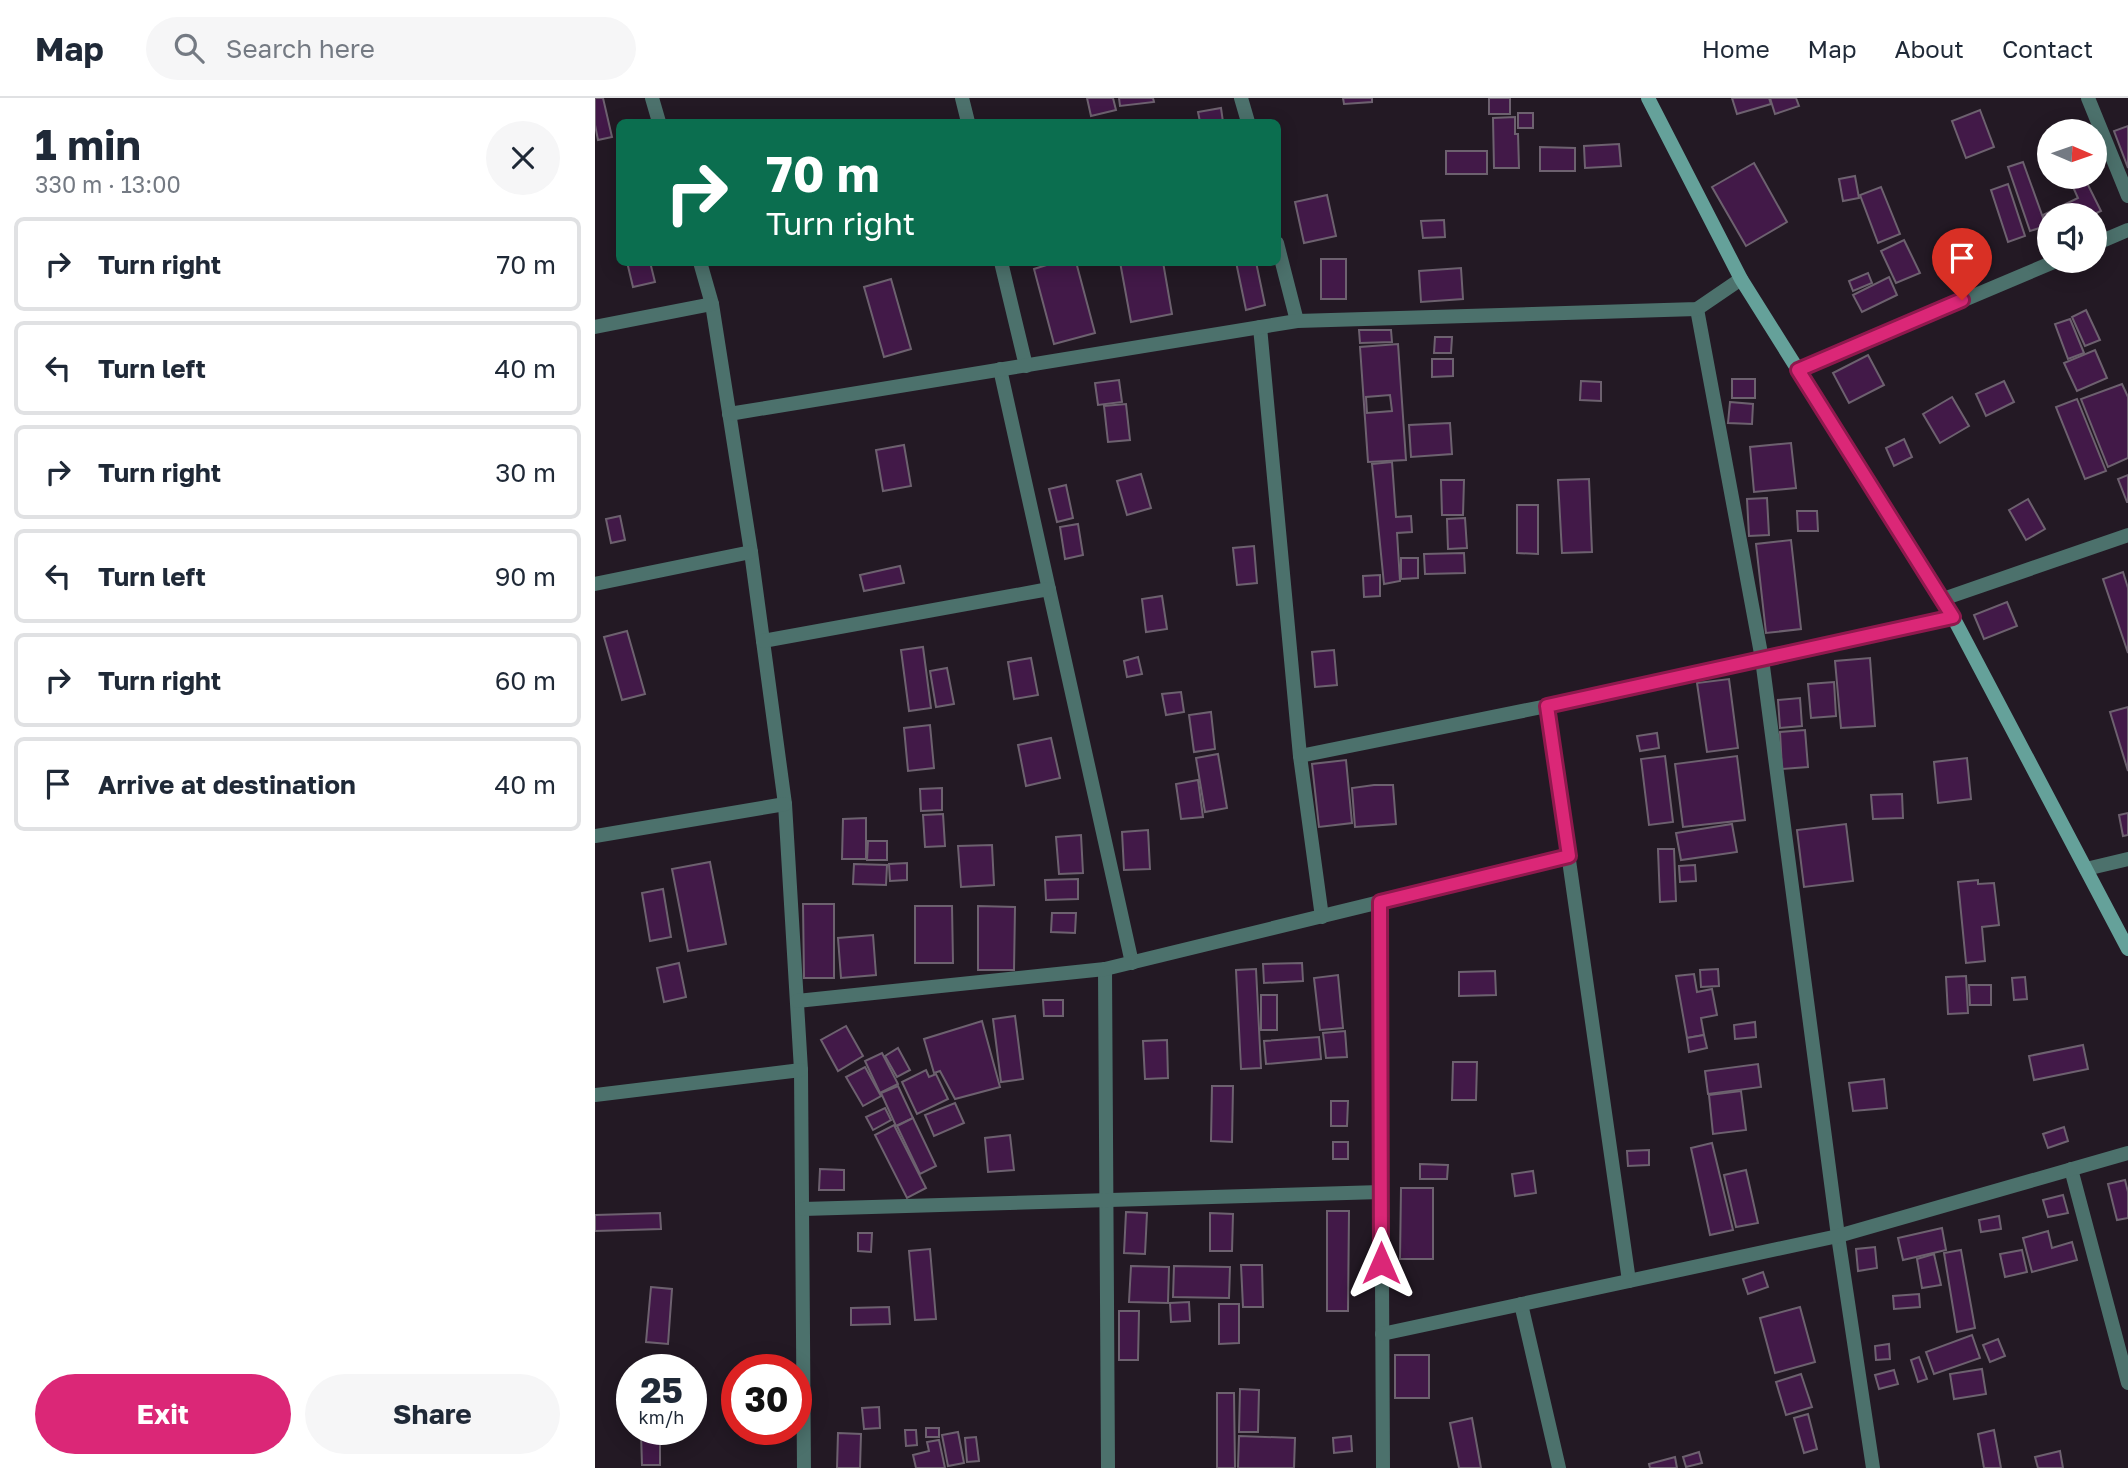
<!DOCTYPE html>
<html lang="en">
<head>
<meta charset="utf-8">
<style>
	body { margin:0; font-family:"Golos Text",sans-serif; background:#f6f6f7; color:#1f2937; height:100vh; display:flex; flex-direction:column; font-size:26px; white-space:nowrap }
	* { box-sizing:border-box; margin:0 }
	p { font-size:23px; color:#747a83 }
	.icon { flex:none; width:38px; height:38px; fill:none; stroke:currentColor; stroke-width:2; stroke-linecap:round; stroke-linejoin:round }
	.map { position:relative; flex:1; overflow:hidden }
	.details { display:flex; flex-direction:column; background:#fff; width:595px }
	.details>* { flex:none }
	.top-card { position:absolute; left:21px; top:21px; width:665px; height:147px; border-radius:10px; box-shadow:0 4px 18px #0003; background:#0b6e4f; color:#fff; overflow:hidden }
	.needle { width:46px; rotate:92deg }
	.tools { position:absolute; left:1442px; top:21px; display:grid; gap:14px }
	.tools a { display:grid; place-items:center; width:70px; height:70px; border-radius:50%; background:#fff; box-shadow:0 4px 18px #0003; font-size:35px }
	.speed { position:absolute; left:21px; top:1256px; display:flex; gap:14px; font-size:35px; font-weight:700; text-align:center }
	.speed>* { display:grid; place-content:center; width:91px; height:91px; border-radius:50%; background:#fff; box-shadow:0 4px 18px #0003; line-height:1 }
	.speed small { font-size:18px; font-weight:400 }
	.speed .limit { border:10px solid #d22; background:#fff; color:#111 }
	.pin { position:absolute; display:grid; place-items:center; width:60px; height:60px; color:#fff; margin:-72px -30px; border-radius:50% 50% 50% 0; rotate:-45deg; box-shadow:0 0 7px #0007 }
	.pin .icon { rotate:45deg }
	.me { position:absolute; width:77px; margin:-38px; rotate:0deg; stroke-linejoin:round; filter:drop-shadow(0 0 5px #0008) }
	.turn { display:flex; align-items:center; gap:24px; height:147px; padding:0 35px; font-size:32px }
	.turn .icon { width:91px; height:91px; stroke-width:2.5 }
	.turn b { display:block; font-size:49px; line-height:60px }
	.round { display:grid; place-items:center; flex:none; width:74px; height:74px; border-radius:37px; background:#f6f6f7 }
	.overview { display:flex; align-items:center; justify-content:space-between; height:119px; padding:0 35px }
	h1 { font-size:42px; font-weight:700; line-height:52px }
	.action { display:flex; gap:14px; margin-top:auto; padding:14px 35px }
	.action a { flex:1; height:80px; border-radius:42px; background:#db2777; color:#fff; font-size:28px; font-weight:700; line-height:80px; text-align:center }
	.action a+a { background:#f6f6f7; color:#1f2937 }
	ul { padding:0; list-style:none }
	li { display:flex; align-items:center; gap:21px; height:94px; margin:0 14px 10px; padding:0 21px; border:4px solid #e0e1e3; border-radius:10px }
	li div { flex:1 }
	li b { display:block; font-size:26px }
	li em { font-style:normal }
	header { display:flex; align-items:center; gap:42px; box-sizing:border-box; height:98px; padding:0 35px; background:#fff; border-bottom:2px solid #e0e1e3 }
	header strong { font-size:33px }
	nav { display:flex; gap:38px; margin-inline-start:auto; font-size:24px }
	.search { width:490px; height:63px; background:#f6f6f7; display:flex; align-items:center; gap:18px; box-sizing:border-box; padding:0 24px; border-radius:38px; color:#747a83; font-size:26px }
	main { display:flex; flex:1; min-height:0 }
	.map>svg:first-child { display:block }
</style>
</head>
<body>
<header>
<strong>Map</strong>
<div class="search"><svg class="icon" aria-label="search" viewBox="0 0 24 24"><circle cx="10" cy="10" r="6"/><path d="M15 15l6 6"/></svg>Search here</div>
<nav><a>Home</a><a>Map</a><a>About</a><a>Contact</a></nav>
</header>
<main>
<section class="details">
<div class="overview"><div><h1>1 min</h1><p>330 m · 13:00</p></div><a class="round"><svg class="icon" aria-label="close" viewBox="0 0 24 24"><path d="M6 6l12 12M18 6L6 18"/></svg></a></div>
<ul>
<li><svg class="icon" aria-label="right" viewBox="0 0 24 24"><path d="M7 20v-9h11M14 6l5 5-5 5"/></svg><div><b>Turn right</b></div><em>70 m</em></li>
<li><svg class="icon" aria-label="left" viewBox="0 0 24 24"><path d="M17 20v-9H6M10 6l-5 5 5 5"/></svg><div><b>Turn left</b></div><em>40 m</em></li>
<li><svg class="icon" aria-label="right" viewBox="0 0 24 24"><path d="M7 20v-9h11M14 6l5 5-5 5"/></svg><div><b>Turn right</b></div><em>30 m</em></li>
<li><svg class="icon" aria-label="left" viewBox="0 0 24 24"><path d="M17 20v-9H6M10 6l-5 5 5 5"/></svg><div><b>Turn left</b></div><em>90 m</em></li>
<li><svg class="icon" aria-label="right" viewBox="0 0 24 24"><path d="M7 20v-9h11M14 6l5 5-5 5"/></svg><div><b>Turn right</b></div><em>60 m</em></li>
<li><svg class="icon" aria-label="arrive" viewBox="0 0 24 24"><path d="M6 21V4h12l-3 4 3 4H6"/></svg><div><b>Arrive at destination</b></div><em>40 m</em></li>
</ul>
<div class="action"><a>Exit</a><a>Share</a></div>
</section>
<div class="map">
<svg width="1533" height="1370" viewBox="0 0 1533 1370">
	<rect width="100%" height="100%" fill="#231924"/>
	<g fill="#421948" stroke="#6d616f" stroke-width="2" fill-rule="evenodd">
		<path d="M0,0H8L17,39L3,42L0,27Z"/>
		<path d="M492,0H518L521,12L496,18Z"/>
		<path d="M524,0H558L559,4L525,8Z"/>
		<path d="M748,0H777V4L749,6Z"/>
		<rect x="894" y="0" width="21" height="16"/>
		<path d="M1137,0H1174L1176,6L1142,16Z"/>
		<path d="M1175,0H1201L1204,8L1180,16Z"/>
		<path d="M626,10L628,24H605L603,14Z"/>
		<path d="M1385,12L1399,49L1371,60L1357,23Z"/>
		<rect x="923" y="15" width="15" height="15"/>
		<path d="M920,19V36H923L924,70H899L898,20Z"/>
		<path d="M1533,28V70L1519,33Z"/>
		<path d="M1024,46L1026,68L990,70L989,48Z"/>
		<path d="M945,49L980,50V73H945Z"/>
		<rect x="851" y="53" width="41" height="23"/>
		<path d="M1428,64L1451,128L1435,133L1413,69Z"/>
		<path d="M1159,65L1192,124L1151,148L1117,89Z"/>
		<path d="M1260,78L1264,100L1248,103L1244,81Z"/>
		<path d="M1491,83L1506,113L1497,117H1454V129L1448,117L1483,100L1478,89Z"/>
		<path d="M1413,86L1430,138L1413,144L1396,92Z"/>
		<path d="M1286,89L1305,136L1283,145L1265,97Z"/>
		<path d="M732,97L741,138L709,145L700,104Z"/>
		<path d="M849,122L850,139L828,140L826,123Z"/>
		<path d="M1309,142L1325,175L1301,185L1286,153Z"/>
		<rect x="726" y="161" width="25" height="40"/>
		<path d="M32,164H55L60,184L38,189Z"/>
		<path d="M461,164H481L500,235L459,246L439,171Z"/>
		<path d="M525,164H568L577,216L536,224Z"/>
		<path d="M641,164H661L670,207L651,212Z"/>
		<path d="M866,170L868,201L826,204L824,173Z"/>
		<path d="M1273,175L1277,185L1258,193L1254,183Z"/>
		<path d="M1294,179L1302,197L1267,214L1258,197Z"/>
		<path d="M296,181L316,251L289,259L269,189Z"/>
		<path d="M1491,212L1505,242L1490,248L1477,219Z"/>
		<path d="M1475,221L1489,255L1473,261L1460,226Z"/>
		<path d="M764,232H796L797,244L765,245Z"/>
		<path d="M840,239H857L856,255H839Z"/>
		<path d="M803,246L811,362L773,364L765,249ZM795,297L797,313L772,315L771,299Z"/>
		<path d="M1500,252L1512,280L1482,293L1469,265Z"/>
		<path d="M1273,257L1289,287L1254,305L1238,275Z"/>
		<path d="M837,261H858V278L837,279Z"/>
		<rect x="1137" y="281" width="23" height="19"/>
		<path d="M524,282L527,304L503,307L500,285Z"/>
		<path d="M986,283L1006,284V303L985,302Z"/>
		<path d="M1409,283L1419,304L1391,318L1381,296Z"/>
		<path d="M1527,286L1533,299V360L1513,369L1486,301Z"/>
		<path d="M1357,299L1374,328L1345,345L1328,316Z"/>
		<path d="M1482,301L1511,373L1490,381L1461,309Z"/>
		<path d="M1135,304L1158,306L1157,326L1133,325Z"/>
		<path d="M531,306L535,342L513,344L509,308Z"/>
		<path d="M855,325L857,356L816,359L814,327Z"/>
		<path d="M1309,341L1317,359L1299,368L1291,350Z"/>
		<path d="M1196,345L1201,390L1159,394L1155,349Z"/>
		<path d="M309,347L316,388L288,393L281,352Z"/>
		<path d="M797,364L801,419L816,418L817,434L802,435L805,483L789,486L777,366Z"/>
		<path d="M546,376L556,410L532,417L522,383Z"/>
		<path d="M1533,377V404H1532L1523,381Z"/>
		<path d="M994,381L997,454L967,455L963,382Z"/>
		<path d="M846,382H869L868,417H847Z"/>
		<path d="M471,387L478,420L462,424L454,391Z"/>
		<path d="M1172,400L1174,437L1154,438L1152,401Z"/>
		<path d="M1433,401L1450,431L1431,442L1414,412Z"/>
		<path d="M922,407H943V456L922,455Z"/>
		<path d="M1202,413H1222L1223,433H1203Z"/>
		<path d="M25,418L30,442L16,445L11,421Z"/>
		<path d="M870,420L872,450L853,451L852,421Z"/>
		<path d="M483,426L488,457L470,461L465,429Z"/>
		<path d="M1196,442L1206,531L1171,535L1161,446Z"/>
		<path d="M659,448L662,485L642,487L638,450Z"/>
		<path d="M869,455L870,475L830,476L829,456Z"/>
		<path d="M806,460H823V480L806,481Z"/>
		<path d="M305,468L309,485L269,493L265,477Z"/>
		<path d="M1528,474L1533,490V555L1508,481Z"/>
		<path d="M785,477V498L769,499L768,478Z"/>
		<path d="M567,498L572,531L551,534L547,501Z"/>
		<path d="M1412,504L1422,528L1389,541L1379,517Z"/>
		<path d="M32,533L50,596L27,602L9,539Z"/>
		<path d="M328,549L336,610L314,613L306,552Z"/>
		<path d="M739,552L742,587L720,589L717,554Z"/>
		<path d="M543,559L547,576L532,579L529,563Z"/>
		<path d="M436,560L443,597L419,601L413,564Z"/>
		<path d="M1275,560L1280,628L1246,630L1240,563Z"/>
		<path d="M352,570L359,606L341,609L335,573Z"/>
		<path d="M1134,581L1143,650L1112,654L1102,585Z"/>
		<path d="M1239,584L1241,618L1216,620L1213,586Z"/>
		<path d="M586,594L589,614L571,617L567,596Z"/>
		<path d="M1205,600L1207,628L1185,630L1183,602Z"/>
		<path d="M1533,609V673L1515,614Z"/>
		<path d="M616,614L620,651L599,654L594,617Z"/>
		<path d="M335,627L339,670L313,673L309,630Z"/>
		<path d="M1210,632L1213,669L1187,671L1185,634Z"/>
		<path d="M1062,635L1064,650L1045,653L1042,638Z"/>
		<path d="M456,640L465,680L431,688L423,647Z"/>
		<path d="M623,656L632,710L610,714L601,660Z"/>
		<path d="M1070,658L1078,724L1054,727L1046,661Z"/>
		<path d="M1142,658L1150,722L1088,729L1080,666Z"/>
		<path d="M1372,660L1376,701L1343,705L1339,664Z"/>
		<path d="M751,662L757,725L724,729L717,666Z"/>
		<path d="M603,682L608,719L586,721L581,686Z"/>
		<path d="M779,687H798L801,726L760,729L757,690Z"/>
		<path d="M347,690V712L326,713L325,691Z"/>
		<path d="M1307,696L1308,720L1278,721L1276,697Z"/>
		<path d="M1533,715V737L1528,738L1524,717Z"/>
		<path d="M348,716L350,748L330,749L328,717Z"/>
		<path d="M271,720V761H247L248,721Z"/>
		<path d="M1137,726L1142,754L1086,762L1081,735Z"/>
		<path d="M1251,726L1258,783L1209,789L1202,732Z"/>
		<path d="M553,732L555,771L529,772L527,734Z"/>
		<path d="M486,737L488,775L464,776L461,739Z"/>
		<path d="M273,743H292V762H272Z"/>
		<path d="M397,747L399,787L366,789L363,748Z"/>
		<path d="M1063,751H1079L1081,803L1065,804Z"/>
		<path d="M115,764L131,846L93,853L77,771Z"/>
		<path d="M312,765V782L295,783L294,766Z"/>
		<path d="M259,766L292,767L291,787L258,786Z"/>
		<path d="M1100,767L1101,783L1085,784L1084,768Z"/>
		<path d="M483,781V801L451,802L450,782Z"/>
		<path d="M1383,782V786L1399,785L1404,827L1387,829L1390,863L1371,865L1363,784Z"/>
		<path d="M68,791L76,839L55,843L47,795Z"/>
		<path d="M208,806H239V880H209Z"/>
		<path d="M320,808H357L358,865H320Z"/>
		<path d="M383,808L420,809L419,872H383Z"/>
		<path d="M457,815H481L480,835L456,834Z"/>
		<path d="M278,837L281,877L246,880L243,840Z"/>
		<path d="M84,865L91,899L69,904L62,870Z"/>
		<path d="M707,865L708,883L669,885L668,866Z"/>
		<path d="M661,871L666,970L646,971L641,872Z"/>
		<path d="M1123,871L1124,888L1106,889L1105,872Z"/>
		<path d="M900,873L901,897L864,898V874Z"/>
		<path d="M1099,876L1102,894L1117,891L1122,917L1106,920L1109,937L1092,940L1081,878Z"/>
		<path d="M743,877L748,930L725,932L719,880Z"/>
		<path d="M1371,878L1373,915L1353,916L1351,879Z"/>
		<path d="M1430,879L1432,901L1419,902L1417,880Z"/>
		<path d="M1374,887H1396V907H1375Z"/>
		<rect x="666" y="897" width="16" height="35"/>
		<path d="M448,902H468V918H449Z"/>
		<path d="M420,918L428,981L406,984L398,921Z"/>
		<path d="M387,923L405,989L360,1001L345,973L339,975L329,941Z"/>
		<path d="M1160,924L1161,939L1140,941L1139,927Z"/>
		<path d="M251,928L268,958L243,973L226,942Z"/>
		<path d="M750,933L752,959L731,960L728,935Z"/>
		<path d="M1109,937L1112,950L1094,954L1092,940Z"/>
		<path d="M724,939L726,961L671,966L669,943Z"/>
		<path d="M572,942L573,980L550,981L548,943Z"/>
		<path d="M1488,947L1493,971L1439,982L1434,958Z"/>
		<path d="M303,950L315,972L302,979L290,958Z"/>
		<path d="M287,955L303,986L285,995L270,963Z"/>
		<path d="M858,964H882L881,1002H857Z"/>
		<path d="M1163,966L1166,989L1113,996L1110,973Z"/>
		<path d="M270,969L286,998L268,1008L251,979Z"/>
		<path d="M331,972L334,979L341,976L353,1001L322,1016L307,984Z"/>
		<path d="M1289,981L1292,1010L1258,1013L1254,985Z"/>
		<path d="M303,988L318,1020L301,1028L286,995Z"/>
		<path d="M617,988H638L637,1044L616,1043Z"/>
		<path d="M1146,993L1151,1032L1118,1036L1114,997Z"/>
		<path d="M736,1003H753L752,1028H736Z"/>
		<path d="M360,1005L369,1025L339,1038L330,1017Z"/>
		<path d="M290,1010L296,1022L278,1032L271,1019Z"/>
		<path d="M318,1020L341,1068L325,1076L302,1028Z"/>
		<path d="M299,1027L331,1090L312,1100L280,1037Z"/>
		<path d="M1469,1029L1473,1043L1453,1050L1448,1036Z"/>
		<path d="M415,1037L419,1072L393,1074L390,1040Z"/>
		<rect x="738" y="1044" width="15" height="17"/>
		<path d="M1117,1045L1138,1132L1115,1137L1096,1050Z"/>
		<path d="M1054,1052V1067L1033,1068L1032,1053Z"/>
		<path d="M825,1066L853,1067L852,1081H825Z"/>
		<path d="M225,1071L249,1072V1092H224Z"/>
		<path d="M1151,1072L1163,1125L1141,1129L1129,1077Z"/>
		<path d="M938,1073L941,1095L920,1098L917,1076Z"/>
		<path d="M1530,1082L1533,1094V1120L1522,1122L1513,1086Z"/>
		<path d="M806,1090H838V1161H805Z"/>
		<path d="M1468,1097L1473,1115L1453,1119L1448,1102Z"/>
		<path d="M732,1113H754L753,1213H732Z"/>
		<path d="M531,1114L552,1115L550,1156L529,1155Z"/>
		<path d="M65,1115L66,1131L0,1133V1117Z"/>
		<path d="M615,1115L638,1116L637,1153H615Z"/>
		<path d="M1404,1118L1406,1131L1386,1134L1384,1122Z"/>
		<path d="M1347,1130L1351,1152L1308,1162L1303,1140Z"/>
		<path d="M1453,1133L1457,1150L1477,1144L1482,1162L1437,1174L1428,1140Z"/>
		<path d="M263,1135H277L276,1154L263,1153Z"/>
		<path d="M1280,1149L1282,1170L1263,1173L1261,1151Z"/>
		<path d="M335,1151L341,1221L320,1222L314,1153Z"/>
		<path d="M1366,1152L1380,1230L1362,1234L1349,1155Z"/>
		<path d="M1427,1152L1432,1174L1410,1179L1405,1156Z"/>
		<path d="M1339,1156L1346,1187L1327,1190L1322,1161Z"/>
		<path d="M646,1167H667L668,1209H648Z"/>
		<path d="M536,1168L574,1169L573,1205L534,1204Z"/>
		<path d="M579,1168L635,1169L634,1200L578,1199Z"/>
		<path d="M1168,1174L1173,1189L1153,1196L1148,1181Z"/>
		<path d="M56,1189L77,1191L73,1246L51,1244Z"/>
		<path d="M1324,1196L1325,1209L1299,1211L1298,1198Z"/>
		<path d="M594,1204L595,1223L576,1224L575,1205Z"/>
		<path d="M624,1206H644V1245L624,1246Z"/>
		<path d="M294,1209L295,1226L256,1227V1210Z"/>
		<path d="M1205,1209L1220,1264L1180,1275L1165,1220Z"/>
		<path d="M524,1213H544L543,1262H524Z"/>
		<path d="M1377,1237L1385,1260L1339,1276L1331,1254Z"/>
		<path d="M1403,1241L1410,1258L1395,1264L1388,1247Z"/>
		<path d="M1294,1246L1295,1261L1281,1262L1280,1248Z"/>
		<rect x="800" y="1257" width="34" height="43"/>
		<path d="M1324,1259L1332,1281L1323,1284L1316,1262Z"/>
		<path d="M1387,1271L1391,1296L1359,1301L1355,1276Z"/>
		<path d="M1299,1272L1303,1286L1284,1291L1280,1277Z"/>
		<path d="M1206,1276L1217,1309L1191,1317L1181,1284Z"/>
		<path d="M645,1291L664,1292L663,1334H644Z"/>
		<path d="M622,1295H639L640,1370H622Z"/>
		<path d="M284,1309L285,1330L269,1331L267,1310Z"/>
		<path d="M1213,1316L1222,1351L1209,1355L1199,1320Z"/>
		<path d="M877,1320L886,1370H864L855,1325Z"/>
		<rect x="331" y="1330" width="13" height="9"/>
		<path d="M310,1332H321L322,1347L311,1348Z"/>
		<path d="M1399,1332L1406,1370H1389L1383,1336Z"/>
		<path d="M65,1334V1367H47L46,1335Z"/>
		<path d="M363,1334L369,1365L353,1368L347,1337Z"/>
		<path d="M243,1335L266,1336L265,1370H242Z"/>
		<path d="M644,1338L700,1340L699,1370H643Z"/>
		<path d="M756,1338L757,1353L739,1355L738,1340Z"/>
		<path d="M381,1339L384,1363L372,1364L370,1340Z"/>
		<path d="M344,1342L350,1370H321L318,1357L334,1353L332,1344Z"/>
		<path d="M1465,1353L1468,1370H1443L1440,1359Z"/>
		<path d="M1104,1354L1107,1365L1091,1369L1088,1359Z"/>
		<path d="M1080,1359L1082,1370H1055L1054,1366Z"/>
	</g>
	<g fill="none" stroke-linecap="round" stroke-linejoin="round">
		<g stroke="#4c716c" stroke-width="14">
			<path d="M57,0L64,24"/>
			<path d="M367,0L373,24"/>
			<path d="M646,0L653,24"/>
			<path d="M1493,0L1533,98"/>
			<path d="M682,145L702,223"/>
			<path d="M1500,146L1533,132"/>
			<path d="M105,164L117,206L156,454L190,706L206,972L209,1370"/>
			<path d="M406,164L431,268"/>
			<path d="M1102,211L1167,561L1243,1138L1278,1370"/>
			<path d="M0,229L117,206"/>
			<path d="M665,229L705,658L727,819"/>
			<path d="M405,271L537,865"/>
			<path d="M1203,272L1461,163"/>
			<path d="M134,316L702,223L1102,211L1146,181"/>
			<path d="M0,486L156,454"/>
			<path d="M1348,501L1533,437"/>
			<path d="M168,543L454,491"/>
			<path d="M952,608L1034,1183"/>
			<path d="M705,658L952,608L1358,519"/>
			<path d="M0,738L190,706"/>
			<path d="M1491,771L1533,761"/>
			<path d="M785,804L788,1370"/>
			<path d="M510,871L513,1370"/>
			<path d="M202,903L510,871L974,758"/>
			<path d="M0,997L206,972"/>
			<path d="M1476,1071L1533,1285"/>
			<path d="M208,1111L786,1094"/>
			<path d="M926,1206L964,1370"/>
			<path d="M787,1236L1243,1138L1533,1055"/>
		</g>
		<path stroke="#65a19a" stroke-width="14" d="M1053,0L1146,181L1358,519L1533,851"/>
	</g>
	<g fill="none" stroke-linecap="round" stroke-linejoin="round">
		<g stroke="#8e194d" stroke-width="18">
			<path id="route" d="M786,1165L785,804L974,758L952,608L1358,519L1203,272L1367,202"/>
		</g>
		<use href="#route" stroke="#db2777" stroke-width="12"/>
	</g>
</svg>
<div class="tools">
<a><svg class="needle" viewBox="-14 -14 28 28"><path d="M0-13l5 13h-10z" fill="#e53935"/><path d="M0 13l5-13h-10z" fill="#747a83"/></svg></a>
<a><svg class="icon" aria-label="sound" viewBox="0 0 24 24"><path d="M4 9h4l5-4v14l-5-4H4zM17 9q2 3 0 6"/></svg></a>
</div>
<div class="speed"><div>25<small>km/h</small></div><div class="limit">30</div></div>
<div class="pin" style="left:1367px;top:202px;background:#d93025"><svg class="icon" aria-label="arrive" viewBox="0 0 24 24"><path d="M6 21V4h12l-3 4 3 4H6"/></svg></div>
<svg class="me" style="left:786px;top:1165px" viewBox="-20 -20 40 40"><path d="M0-17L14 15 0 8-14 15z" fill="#db2777" stroke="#fff" stroke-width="4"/></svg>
<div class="top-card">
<div class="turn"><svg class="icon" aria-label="right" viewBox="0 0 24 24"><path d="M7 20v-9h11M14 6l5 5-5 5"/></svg><div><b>70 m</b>Turn right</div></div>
</div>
</div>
</main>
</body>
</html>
